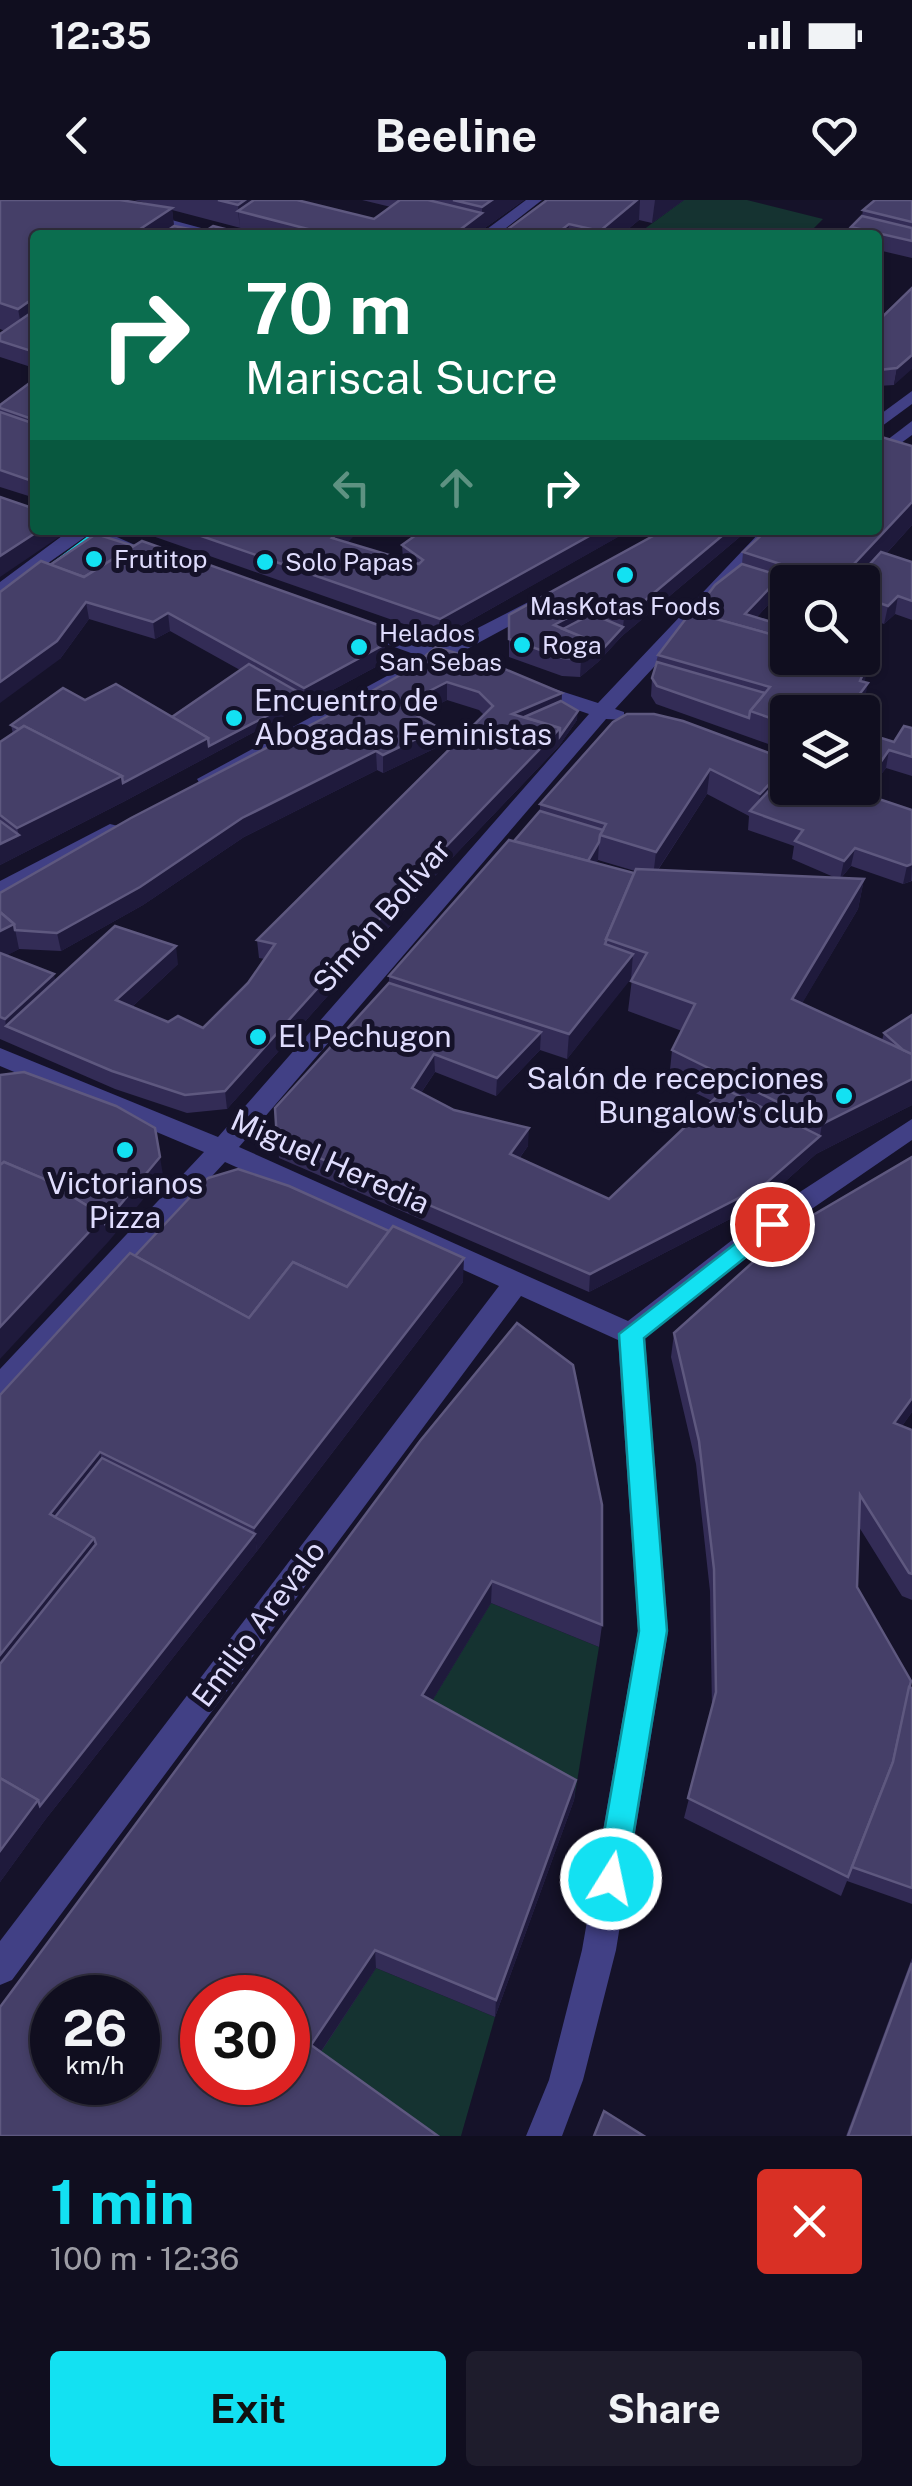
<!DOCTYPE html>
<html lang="en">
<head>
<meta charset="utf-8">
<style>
	body { margin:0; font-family:"Public Sans",sans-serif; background:#1e1c2c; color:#f1f3f6; height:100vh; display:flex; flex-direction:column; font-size:38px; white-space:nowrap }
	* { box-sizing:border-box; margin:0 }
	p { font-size:32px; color:#9c9ca4 }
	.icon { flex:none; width:55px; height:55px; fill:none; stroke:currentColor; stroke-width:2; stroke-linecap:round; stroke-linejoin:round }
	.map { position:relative; height:1936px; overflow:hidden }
	.panel { display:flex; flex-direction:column; background:#100e1f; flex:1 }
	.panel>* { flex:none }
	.top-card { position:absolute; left:30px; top:30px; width:852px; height:305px; border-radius:10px; box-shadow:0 2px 8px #0004,0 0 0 2px #302e3d; background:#0b6e4f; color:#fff; overflow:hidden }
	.tools { position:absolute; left:770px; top:365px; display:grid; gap:20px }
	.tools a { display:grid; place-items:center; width:110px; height:110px; border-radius:10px; background:#100e1f; box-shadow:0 2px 8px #0004,0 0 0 2px #302e3d; font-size:50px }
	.speed { position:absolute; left:30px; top:1775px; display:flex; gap:20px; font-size:50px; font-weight:700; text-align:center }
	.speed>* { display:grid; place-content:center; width:130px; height:130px; border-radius:50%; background:#100e1f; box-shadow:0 2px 8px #0004,0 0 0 2px #302e3d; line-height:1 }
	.speed small { font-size:25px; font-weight:400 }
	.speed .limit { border:15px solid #d22; background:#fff; color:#111 }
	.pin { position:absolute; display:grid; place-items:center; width:85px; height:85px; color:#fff; margin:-42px; border:5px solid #fff; border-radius:50%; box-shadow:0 2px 10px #0007 }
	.me { position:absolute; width:110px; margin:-55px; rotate:10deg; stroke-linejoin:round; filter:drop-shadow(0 0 8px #0008) }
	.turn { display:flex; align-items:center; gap:35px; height:210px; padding:0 50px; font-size:45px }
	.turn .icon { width:130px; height:130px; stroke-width:2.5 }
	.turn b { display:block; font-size:70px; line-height:85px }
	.lanes { display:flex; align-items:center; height:95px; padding:0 50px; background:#0003; justify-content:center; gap:50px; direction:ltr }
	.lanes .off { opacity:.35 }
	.round { display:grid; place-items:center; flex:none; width:105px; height:105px; border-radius:10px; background:#1e1c2c }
	.summary { display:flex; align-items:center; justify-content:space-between; height:170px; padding:0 50px }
	h1 { font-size:60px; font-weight:700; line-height:75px; color:#13e1f2 }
	.action { display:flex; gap:20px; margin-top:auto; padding:20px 50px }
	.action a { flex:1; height:115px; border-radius:10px; background:#13e1f2; color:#111; font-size:40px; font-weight:700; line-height:115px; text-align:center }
	.action a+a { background:#1e1c2c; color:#f1f3f6 }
	.status { display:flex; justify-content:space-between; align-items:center; height:70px; padding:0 50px; background:#100e1f; direction:ltr }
	.status svg { height:28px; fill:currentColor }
	header { display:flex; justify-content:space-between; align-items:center; height:130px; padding:0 50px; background:#100e1f; font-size:45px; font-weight:700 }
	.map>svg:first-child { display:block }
</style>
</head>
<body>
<div class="status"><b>12:35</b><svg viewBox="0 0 49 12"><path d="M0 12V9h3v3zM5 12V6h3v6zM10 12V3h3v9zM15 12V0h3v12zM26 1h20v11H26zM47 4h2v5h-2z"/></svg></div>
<header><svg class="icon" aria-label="back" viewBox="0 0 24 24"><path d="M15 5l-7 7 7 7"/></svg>Beeline<svg class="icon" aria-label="heart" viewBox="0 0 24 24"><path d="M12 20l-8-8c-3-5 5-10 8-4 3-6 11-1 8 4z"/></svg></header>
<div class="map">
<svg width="912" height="1936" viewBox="0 0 912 1936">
	<rect width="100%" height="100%" fill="#151229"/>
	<g fill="#153331">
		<path d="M684,0H747L823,19L807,35H661L643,30Z"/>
		<path d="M491,1403L599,1447L574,1600L423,1516Z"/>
		<path d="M376,1768L495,1817L461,1936H417L314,1862Z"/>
	</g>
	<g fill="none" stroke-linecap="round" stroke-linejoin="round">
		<path fill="#414085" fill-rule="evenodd" d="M912,221V235L878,260V247Z"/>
		<g fill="#414085" fill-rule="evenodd">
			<path d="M73,0H98L227,35H201Z"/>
			<path d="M526,0H542L497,35H479Z"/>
			<path d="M912,191V204L878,229V216Z"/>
			<path d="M70,330H101L135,345L126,350L85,337L0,397V382Z"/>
			<path d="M762,330H781L615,509L624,512V520L606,519L239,947L628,1121L763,1016L912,919V940L781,1030L645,1138L668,1431L616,1750L583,1880L562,1936H526L549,1880L582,1750L638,1431L618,1140L521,1096L12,1780L0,1785V1741L499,1086L225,962L10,1195L0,1198V1169L204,952L0,866V848L218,937L589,514L525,492V484H539L598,503Z"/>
			<path d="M538,397L545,399V407L454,456L453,463H440L214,584H200L197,579L422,457L345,429V421H359L437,449Z"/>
			<path d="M110,624L118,626L121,631L118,636L0,697V681Z"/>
		</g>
		<path stroke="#13e1f2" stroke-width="2.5" d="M0,403L98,330"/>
	</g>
	<g fill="#332c56" fill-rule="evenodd">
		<path d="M0,0L157,6L134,0H297L374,19L391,7L362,0H524L475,35H268L172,10L174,26L204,32L35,35V164L31,167L0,157V134L5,131L0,129Z"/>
		<path d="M547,0H684L652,23L639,20L621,35H500Z"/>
		<path d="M912,0V58L878,50V35H850L851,27L862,16L863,10Z"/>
		<path d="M912,88L894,185L878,186V121Z"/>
		<path d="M35,179V298L0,287V205Z"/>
		<path d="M912,246V325L886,354L912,362V420L895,414L884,424L862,416V382H788V398L778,394L757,417L788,458L868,462L864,483L863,508L788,512V551L656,504L651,496L652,478L658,455L694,413L742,364L743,352Z"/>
		<path d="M144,330H359L347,343L403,359L402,345L423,330H630L441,437L144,333Z"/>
		<path d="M664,330H748L622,436L598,462L580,477L562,476L509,457V415Z"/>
		<path d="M41,361L385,462L125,601L0,665V542L13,534L11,525L85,500L172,517L240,470L170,431L155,439L89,419L60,459Z"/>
		<path d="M409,470L562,493L561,501L577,520L559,546L431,680L227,909L187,913L115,889L0,839V693L326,517ZM447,500L479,510L484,515L257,740L259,758L265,759L248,783L203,828L168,822L132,807L178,764L56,780L7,755L19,749L61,751L143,705L244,637L377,570L383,573L440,546L439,528L417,515Z"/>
		<path d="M862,520L867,521L865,533L894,542L912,528V576L886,568L876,581L862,576Z"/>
		<path d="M613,522L788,588L912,610V681L903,684L851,666L841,678L864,679L858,709L802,803L882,840L884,833L912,815V905L816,954L761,1003L589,1092L279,958L275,908L389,783V776L514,641L540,611V604ZM707,594L749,616L748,630L794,646L792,659L836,678L658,670ZM598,660L635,671L634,673L596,663ZM631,778L632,779L628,811L682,831L672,850L669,880L712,901L609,999L519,959L528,946L421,893L435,872L496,896L540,850L567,859Z"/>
		<path d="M912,957V1212L902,1226L912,1230V1400L902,1396L859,1327L857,1387L909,1487L912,1488V1704L847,1681L841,1696L684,1618L712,1509L710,1391L696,1264L671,1157L674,1133Z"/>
		<path d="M135,1056L463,1082L257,1351L45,1620L0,1682V1195Z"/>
		<path d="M420,1241L602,1425L599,1447L491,1403L432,1501L576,1580L574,1600L495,1817L376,1768L321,1852L0,1936Z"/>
		<path d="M912,1758V1936H846Z"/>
	</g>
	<g fill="#1f1a3c">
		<path d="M245,0H273L238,11L240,28L238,5Z"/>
		<path d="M492,0H524L482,30V7Z"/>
		<path d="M637,0H640L639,20L621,35H600V31Z"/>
		<path d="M655,0H684L652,23Z"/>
		<path d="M172,8L175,35H131Z"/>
		<path d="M482,13V30L475,35H453Z"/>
		<path d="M569,24L568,35H555Z"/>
		<path d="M35,97V128L23,136L18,109Z"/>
		<path d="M35,146V164L31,167L28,150Z"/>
		<path d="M912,155V169L894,185L897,168Z"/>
		<path d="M912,302V325L864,378L859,376L858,382H837Z"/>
		<path d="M40,330H62V335L0,377V356Z"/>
		<path d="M341,330L359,331L333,356L332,338Z"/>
		<path d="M600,330H625V333L441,437L440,419Z"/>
		<path d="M729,330H748L622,436L598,462L580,477L581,459L623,427L624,418Z"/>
		<path d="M781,376L778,394L743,432L745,414Z"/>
		<path d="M898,396L895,414L884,424L888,406Z"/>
		<path d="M86,402L89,419L60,459L0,503V482Z"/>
		<path d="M592,405L591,423L564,438L554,425Z"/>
		<path d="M168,413L170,431L155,439L153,422Z"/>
		<path d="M385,444V462L125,601L0,665V644L19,635L17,628L122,576L305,496L304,488Z"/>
		<path d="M868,462L864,487L868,483L863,508L860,512H846Z"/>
		<path d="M447,482V500L401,524L400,506Z"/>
		<path d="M562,493L561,511L525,526L512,514Z"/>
		<path d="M578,511L577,520L559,546L431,680L227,909L225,891L431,662Z"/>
		<path d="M439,528L440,546L383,573V555Z"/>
		<path d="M889,550L886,568L876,581L880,563Z"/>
		<path d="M376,551L377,570L244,637L143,705L61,751L57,733L242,618Z"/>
		<path d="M788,564V577L758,614L760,594Z"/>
		<path d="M710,569L707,594L653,677L656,652Z"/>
		<path d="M599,642L598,660L583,686L584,667Z"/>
		<path d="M855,648L851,666L840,679L844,661Z"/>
		<path d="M912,664L911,681L903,684L907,666Z"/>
		<path d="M864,679L858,709L787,829L792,799Z"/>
		<path d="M14,724L19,749L0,759V731Z"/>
		<path d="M176,746L178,764L119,819L116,800Z"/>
		<path d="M633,754L631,779L567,859L569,834Z"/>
		<path d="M54,774L59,799L6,826L5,819Z"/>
		<path d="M541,832L540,850L496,896L497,878Z"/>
		<path d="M434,854L435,872L412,906V888Z"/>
		<path d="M912,879V905L816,954L761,1003L589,1092L590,1074L820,936L822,924Z"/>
		<path d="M529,928L528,946L509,972L510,954Z"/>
		<path d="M160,957L163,975L109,1041L0,1159V1127Z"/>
		<path d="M464,1058L463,1082L257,1351L254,1328Z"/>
		<path d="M912,1198V1212L887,1247L894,1223Z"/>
		<path d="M100,1252L106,1275L64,1327L50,1314Z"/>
		<path d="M255,1334L257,1351L45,1620L0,1682V1651L38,1600Z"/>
		<path d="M94,1338L100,1360L0,1486V1455Z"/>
		<path d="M492,1381L491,1403L423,1516L422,1495Z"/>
		<path d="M576,1580L574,1600L495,1817L496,1800Z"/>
		<path d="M375,1750L376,1768L314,1862L311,1845Z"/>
	</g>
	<g fill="#453f68" stroke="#5e587f" stroke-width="2.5" fill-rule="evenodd">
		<path d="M0,0H120L172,8L131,35H35V97L18,109L0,103Z"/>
		<path d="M218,0H245L238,5Z"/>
		<path d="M254,0H297L374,19L400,0H428L482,13L453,35H331L238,11Z"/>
		<path d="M453,0H492L482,7Z"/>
		<path d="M547,0H637L600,31L569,24L555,35H500Z"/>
		<path d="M875,0H912V22L863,10Z"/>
		<path d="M862,16L912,28V41L851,27Z"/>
		<path d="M174,26L204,32L200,35H161Z"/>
		<path d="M213,26L249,35H200Z"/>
		<path d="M912,88V155L897,168L878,170V121Z"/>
		<path d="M35,110V146L28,150L0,141V134Z"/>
		<path d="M35,179V220L0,208V205Z"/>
		<path d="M0,212L35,224V282L0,270Z"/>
		<path d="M878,236L912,246V302L837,382L743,352L767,330H878Z"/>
		<path d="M0,297L35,309V330H40L0,356Z"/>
		<path d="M184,330H341L332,338L419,364L423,360L402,345L423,330H600L440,419Z"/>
		<path d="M664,330H729L624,418L592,405L554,425L600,444L581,459L563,458L509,439V415Z"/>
		<path d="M96,334L134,346L84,377L50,365Z"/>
		<path d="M142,341L381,426L385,444L304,488L168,413L153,422L86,402L57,441L0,482V392L41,361L84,377Z"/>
		<path d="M881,352L912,362V401L898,396L888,406L862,397V394L875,381L859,376Z"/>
		<path d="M742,364L781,376L745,414L788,427V439L694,413L715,385Z"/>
		<path d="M691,412L788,439V458H853L868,462L860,481L868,483L846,512H788V524L750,511L770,487L658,455Z"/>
		<path d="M592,414L623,427L599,453L600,444L563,429Z"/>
		<path d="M436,447L495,465L562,493L512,514L560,528L431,662L225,891L185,895L112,871L6,826L115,726L176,746L116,800L168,822L178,816L203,828L248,783L275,744L257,740L493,506L479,492L447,482L400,506L439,528L383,555L376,551L242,618L140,687L57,733L15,730L14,724L0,712V693L131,618L326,517L409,470Z"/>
		<path d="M657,462L765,493L750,511L749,518L657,486L652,478Z"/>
		<path d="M249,464L305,496L209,546L208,538L172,517Z"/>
		<path d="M116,484L208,538L123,583L122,576L24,526L19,529L11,525L63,488L85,500Z"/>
		<path d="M561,501L578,511L560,536V528L524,517Z"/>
		<path d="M627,514H654L683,521L788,560V564L760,594L710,569L656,652L600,635L606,624L540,604L613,522Z"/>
		<path d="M24,526L122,576L17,628L0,615V542Z"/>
		<path d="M904,526L912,528V557L889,550L880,563L862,557V532L894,542Z"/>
		<path d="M788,570V588H846L912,610V664L907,666L855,648L844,661L795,641L803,630L750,611Z"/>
		<path d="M540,611L603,630L600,635L599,642L588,661L514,641Z"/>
		<path d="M0,621L19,635L0,644Z"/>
		<path d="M509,640L634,673L606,739H607L605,744L633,754L569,834L389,776Z"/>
		<path d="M636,669L864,679L792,799L912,854V879L822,924L672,850L695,804L631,781L647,753L606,739Z"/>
		<path d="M0,712L14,724L0,731Z"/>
		<path d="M0,753L54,774L5,819L0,817Z"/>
		<path d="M389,783L541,832L497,878L434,854L412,888L454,910L529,928L510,954L609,999L725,889L820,936L764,985L590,1074L277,940L275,908Z"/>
		<path d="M912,815V854L903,850L884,833Z"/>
		<path d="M24,872L116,906L155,928L160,957L105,1023L104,1016L42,978L4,962L0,965V875Z"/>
		<path d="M912,957V1198L894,1223L912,1230V1374L909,1373L860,1295L857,1387L911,1481L893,1562L848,1677L688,1598L716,1492L714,1369L699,1241L674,1133L791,1028Z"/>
		<path d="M4,962L42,978L104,1016L0,1127V965Z"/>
		<path d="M238,969L289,986L389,1031L347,1087L293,1062L249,1118L135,1056L208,978Z"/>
		<path d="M393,1026L464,1058L254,1328L100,1252L50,1314L94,1338L0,1455V1195L130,1053L249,1118L293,1062L347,1087Z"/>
		<path d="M517,1123L573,1165L602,1305V1425L492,1381L422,1495L576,1580L496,1800L375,1750L311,1845L438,1936H0V1807L420,1241ZM52,1798H138V1882H52ZM202,1798H288V1882H202Z"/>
		<path d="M102,1258L255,1334L40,1606L38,1600L0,1578V1464L96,1344L94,1338L55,1317Z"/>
		<path d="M909,1487L912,1488V1688L852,1667L893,1562Z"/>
		<path d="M0,1578L38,1600L0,1651Z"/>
		<path d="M912,1763V1936H848Z"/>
		<path d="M604,1911L644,1936H594Z"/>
	</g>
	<path fill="#13e1f2" stroke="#0c929d" stroke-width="2.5" d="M772,1015L780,1017V1030L644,1138L667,1431L626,1679L621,1689L611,1694L600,1689L596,1679L639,1431L619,1134Z"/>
	<g fill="#13e1f2" stroke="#151229" stroke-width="4">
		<circle cx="94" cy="359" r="10"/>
		<circle cx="265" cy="362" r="10"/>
		<circle cx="625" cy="375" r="10"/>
		<circle cx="522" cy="445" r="10"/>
		<circle cx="359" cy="447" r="10"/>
		<circle cx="234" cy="518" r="10"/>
		<circle cx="258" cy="837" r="10"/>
		<circle cx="844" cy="896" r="10"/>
		<circle cx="125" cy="950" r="10"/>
	</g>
	<g text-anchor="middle" stroke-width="10" stroke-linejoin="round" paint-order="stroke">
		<g font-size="25" fill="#dfdcfd" stroke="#151229" text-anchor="start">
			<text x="114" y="368">Frutitop</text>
			<text x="285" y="371">Solo Papas</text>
			<text x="625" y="415" text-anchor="middle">MasKotas Foods</text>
			<text x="379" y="442">Helados<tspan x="379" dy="29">San Sebas</tspan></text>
			<text x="542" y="454">Roga</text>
		</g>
		<g font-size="30" fill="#dfdcfd" stroke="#151229" text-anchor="start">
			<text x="254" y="511">Encuentro de<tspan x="254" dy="34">Abogadas Feministas</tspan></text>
			<text x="278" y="847">El Pechugon</text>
			<text x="824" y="889" text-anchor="end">Salón de recepciones<tspan x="824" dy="34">Bungalow's club</tspan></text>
			<text x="125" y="994" text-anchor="middle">Victorianos<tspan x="125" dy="34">Pizza</tspan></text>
		</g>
		<g font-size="30" fill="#dfdcfd" stroke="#151229">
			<text transform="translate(382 716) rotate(-49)" y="10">Simón Bolívar</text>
			<text transform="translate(330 962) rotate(24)" y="10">Miguel Heredia</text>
			<text transform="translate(259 1424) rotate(-53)" y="10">Emilio Arevalo</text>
		</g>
	</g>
</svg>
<div class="tools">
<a><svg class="icon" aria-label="search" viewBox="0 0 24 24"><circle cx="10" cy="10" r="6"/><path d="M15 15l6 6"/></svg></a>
<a><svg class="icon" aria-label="layers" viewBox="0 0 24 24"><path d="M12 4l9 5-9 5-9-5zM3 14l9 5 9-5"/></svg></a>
</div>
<div class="speed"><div>26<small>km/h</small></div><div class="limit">30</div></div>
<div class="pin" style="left:772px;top:1024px;background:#d93025"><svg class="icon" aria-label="arrive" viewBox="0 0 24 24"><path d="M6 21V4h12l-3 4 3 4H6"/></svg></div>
<svg class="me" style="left:611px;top:1679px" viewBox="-20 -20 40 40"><circle r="17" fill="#13e1f2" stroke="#fff" stroke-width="3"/><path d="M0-11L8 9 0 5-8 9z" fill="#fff"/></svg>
<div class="top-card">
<div class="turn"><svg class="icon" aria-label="right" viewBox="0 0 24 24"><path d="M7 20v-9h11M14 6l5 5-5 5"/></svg><div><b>70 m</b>Mariscal Sucre</div></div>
<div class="lanes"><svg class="icon off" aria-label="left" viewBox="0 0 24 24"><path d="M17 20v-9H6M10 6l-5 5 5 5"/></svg><svg class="icon off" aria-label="ahead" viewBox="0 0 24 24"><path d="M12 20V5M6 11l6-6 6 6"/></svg><svg class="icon" aria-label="right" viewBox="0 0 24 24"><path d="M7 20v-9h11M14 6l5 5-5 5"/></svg></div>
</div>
</div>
<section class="panel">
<div class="summary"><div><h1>1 min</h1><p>100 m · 12:36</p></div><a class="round" style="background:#d93025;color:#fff"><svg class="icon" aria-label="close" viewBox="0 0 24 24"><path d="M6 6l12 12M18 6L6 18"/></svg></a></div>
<div class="action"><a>Exit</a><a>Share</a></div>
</section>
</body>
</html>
